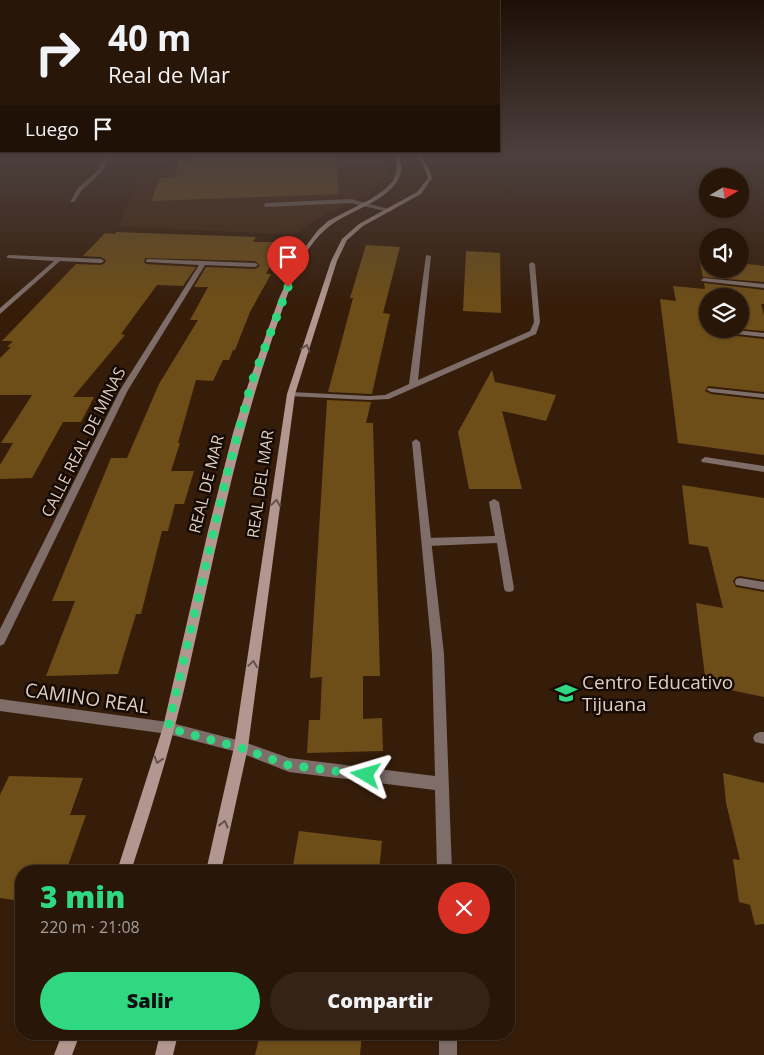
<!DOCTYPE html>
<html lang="es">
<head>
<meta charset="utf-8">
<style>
	body { margin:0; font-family:"Open Sans",sans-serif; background:#342316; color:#f1f3f6; height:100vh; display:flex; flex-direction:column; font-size:19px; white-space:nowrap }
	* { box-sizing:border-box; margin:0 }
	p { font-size:16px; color:#a59f9c }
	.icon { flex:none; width:28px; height:28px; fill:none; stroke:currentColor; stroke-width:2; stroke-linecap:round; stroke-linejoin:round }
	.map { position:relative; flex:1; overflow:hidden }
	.sheet { position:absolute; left:15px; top:865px; width:500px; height:175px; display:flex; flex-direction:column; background:#281608; border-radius:20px; box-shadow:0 1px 4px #0004,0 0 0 1px #443529 }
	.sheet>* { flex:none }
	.hud { position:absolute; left:0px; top:0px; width:500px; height:152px; box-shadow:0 1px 4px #0004,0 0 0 1px #443529; background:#281608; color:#f1f3f6; overflow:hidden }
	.needle { width:32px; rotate:81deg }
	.tools { position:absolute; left:699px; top:168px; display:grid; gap:10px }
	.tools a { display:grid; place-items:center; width:50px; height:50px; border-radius:50%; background:#281608; box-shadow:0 1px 4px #0004,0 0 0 1px #443529; font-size:25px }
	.pin { position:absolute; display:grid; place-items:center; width:42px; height:42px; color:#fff; margin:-51px -21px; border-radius:50% 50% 50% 0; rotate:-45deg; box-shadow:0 0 5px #0007 }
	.pin .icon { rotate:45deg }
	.me { position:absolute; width:55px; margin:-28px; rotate:277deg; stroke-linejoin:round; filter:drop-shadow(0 0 4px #0008) }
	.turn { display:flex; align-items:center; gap:18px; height:105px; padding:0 25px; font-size:22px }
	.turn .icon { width:65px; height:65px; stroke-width:2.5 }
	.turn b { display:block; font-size:35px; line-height:42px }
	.then { display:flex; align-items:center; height:48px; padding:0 25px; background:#0003; gap:10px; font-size:19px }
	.round { display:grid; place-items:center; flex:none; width:52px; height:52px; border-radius:26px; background:#342316 }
	.overview { display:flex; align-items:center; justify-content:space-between; height:85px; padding:0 25px }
	h1 { font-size:30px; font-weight:800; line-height:38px; color:#31d882 }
	.primary-button { display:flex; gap:10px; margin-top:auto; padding:10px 25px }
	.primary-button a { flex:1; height:58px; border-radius:30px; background:#31d882; color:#111; font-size:20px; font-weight:800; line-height:58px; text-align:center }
	.primary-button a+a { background:#342316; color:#f1f3f6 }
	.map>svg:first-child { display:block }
</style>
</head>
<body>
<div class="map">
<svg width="764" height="1055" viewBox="0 0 764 1055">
	<rect width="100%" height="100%" fill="#361d0a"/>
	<path fill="#44250d" d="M183,155H384L388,173L373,192L329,212L293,235L118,226L138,180L162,172Z"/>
	<g fill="#6e4e18">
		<path d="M190,155H335L339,194L151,201L160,178L174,177L179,162H187Z"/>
		<path d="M116,232L256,237L253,242H275L274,245H281L266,274H271L250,312L235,350H233L229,360H223L213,381L196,380L178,443H180L171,471H194L184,504H175L168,531H162L141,614H136L118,674L46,676L75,601H52L111,458H127L159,384L198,320H190L208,287H194L206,267L255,269L260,266L255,261L145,258L144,262L146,264L196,267L183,286L157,285L121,334L125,335L73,397H94L81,422H63L32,478L0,479V465L13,443H1L32,395H0V358L11,347H7L13,341H2L76,264L101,265L105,263L106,260L101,257L83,256L105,233L115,234Z"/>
		<path d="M366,245L400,247L383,313L390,314L372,394L328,392L353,298H350Z"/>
		<path d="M466,251L500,253L501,313L463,311Z"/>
		<path d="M699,259L708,260V269H740V263L764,266V282L703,277Z"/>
		<path d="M704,283L764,290V304H761L764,315V331L740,329V296H708V325L703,328L709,333L764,339V392L708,386L705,391L711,394L764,400V455L678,443L660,299L676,301L673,286L705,289Z"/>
		<path d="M492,370L495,382L556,395L546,421L502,411L522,489H469L458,432Z"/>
		<path d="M327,400L371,402L366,423H373L380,676H363V719L382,718L383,751L307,753L309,720H320L322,677L310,678Z"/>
		<path d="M682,485L764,498V580L740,576L736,577L733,581L736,587L764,592V697L706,685L696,603L723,608L708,547L689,544Z"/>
		<path d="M723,773L764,783V924L755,925L750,905L739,902L733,859L740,860L726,803Z"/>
		<path d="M9,776L83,778L70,815H86L66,871H21V901L0,898V795Z"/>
		<path d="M299,831L382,841L379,871H292Z"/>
		<path d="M260,1034H362L360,1055H255Z"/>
	</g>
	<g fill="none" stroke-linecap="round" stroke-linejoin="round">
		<g fill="#7e6d68" fill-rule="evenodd">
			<path d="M351,199L392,210L389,212L351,203L266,207L263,205L266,203Z"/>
			<path d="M494,499L499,502L514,588L513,591L509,592L505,591L504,588L497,543L427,546L423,545L422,542L423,539L427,538L495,536L489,502Z"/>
		</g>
		<g fill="#7e6d68" fill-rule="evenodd">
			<path d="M0,155H3L0,157Z"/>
			<path d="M105,155H109L102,172L82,190L74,202H70L78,188L98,170Z"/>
			<path d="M9,255L101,259L104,261L101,263L60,261L0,314V308L54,261L7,258V256Z"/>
			<path d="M426,255L431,256L418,380L530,331L534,322L529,264L532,262L535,264L540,322L536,334L389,399L369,400L288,396L287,394L291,392L369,396L385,395L409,384Z"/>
			<path d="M148,259L255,263L258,265L255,267L205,265L128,390L4,644L0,646V629L120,390L199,265L146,262V260Z"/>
			<path d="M704,278L764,284V288L702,281L701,280Z"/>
			<path d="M708,327V329H726L764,333V337L709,331L705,329Z"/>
			<path d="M708,388L764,394V398L711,392L707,390Z"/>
			<path d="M416,439L420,442L444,654L452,871H437L435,790L289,772L241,753L168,734L0,711V699L168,722L241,741L289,758L435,776L432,654L412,442Z"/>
			<path d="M705,457L764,466V472L702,462L701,460Z"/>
			<path d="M740,578L764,582V590L736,585L735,582L736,579Z"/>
			<path d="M760,732H764V744L755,742L753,738L755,734Z"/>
			<rect x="439" y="1034" width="18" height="21"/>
		</g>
		<g fill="#b1978f" fill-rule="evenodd">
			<path d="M395,155H399C400,160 402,166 401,171C396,199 352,209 331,225C315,237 304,254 296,272C287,294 280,317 272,339C234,450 213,563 187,677C172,743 152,807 131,871H117L163,727L208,531L233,433L248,385L280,296L300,254L318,230L328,221L371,199L384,190L393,181L397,169Z"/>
			<path d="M416,155H420L428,167L432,178L421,194L363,226L347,240L337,261L295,394L248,747L221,871H206L234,747L287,394L331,261L342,239L359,224L417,192L428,178L424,167Z"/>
			<path d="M62,1034H80L72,1055H54Z"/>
			<path d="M160,1034H178L173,1055H155Z"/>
		</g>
	</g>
	<defs><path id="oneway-chevron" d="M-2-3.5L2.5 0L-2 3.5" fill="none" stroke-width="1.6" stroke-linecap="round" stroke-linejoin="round" transform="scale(1.25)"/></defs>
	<g stroke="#63514a">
		<use href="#oneway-chevron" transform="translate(306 348) rotate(-72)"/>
		<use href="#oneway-chevron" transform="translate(276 503) rotate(-82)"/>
		<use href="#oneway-chevron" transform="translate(253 664) rotate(-82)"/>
		<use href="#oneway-chevron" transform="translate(158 760) rotate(107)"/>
		<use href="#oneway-chevron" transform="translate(224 824) rotate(-76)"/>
	</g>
	<linearGradient id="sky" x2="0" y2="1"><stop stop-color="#1e1006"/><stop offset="0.51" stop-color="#4c403e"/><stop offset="1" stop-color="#4c403e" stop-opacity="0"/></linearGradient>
	<rect width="764" height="303" fill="url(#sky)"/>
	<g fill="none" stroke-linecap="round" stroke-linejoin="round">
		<path stroke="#31d882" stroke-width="9" stroke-dasharray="0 16.2" d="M288,287L251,384L226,478L168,728L241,748L288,765L366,775"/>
	</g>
	<defs>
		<g id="school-bare" transform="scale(1.725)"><path d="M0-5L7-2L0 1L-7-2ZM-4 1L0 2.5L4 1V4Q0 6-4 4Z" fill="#31d882" stroke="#150b04" stroke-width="2.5" paint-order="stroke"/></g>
	</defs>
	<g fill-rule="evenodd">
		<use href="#school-bare" x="566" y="693"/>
	</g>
	<g text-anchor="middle" stroke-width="5" stroke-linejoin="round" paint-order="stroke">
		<g font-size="16" fill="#dfcec2" stroke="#150b04">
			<text transform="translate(83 442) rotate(-63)" y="6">CALLE REAL DE MINAS</text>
			<text transform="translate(206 484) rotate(-76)" y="6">REAL DE MAR</text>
			<text transform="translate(260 484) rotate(-82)" y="6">REAL DEL MAR</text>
		</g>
		<g font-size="19" fill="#dfcec2" stroke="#150b04" text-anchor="start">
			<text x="582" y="689">Centro Educativo<tspan x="582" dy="22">Tijuana</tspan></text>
		</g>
		<g font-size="19" fill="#dfcec2" stroke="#150b04">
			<text transform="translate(87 698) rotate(8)" y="7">CAMINO REAL</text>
		</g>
	</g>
</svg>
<div class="tools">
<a><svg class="needle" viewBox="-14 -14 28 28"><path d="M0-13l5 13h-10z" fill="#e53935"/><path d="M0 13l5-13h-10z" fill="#a59f9c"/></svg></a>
<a><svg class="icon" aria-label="sound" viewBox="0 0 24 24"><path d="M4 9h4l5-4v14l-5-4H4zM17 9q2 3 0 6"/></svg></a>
<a><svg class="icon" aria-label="layers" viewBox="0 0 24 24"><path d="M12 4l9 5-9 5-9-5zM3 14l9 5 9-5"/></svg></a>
</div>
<div class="pin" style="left:288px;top:287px;background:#d93025"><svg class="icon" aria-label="arrive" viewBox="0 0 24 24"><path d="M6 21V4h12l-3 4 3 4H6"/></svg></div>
<svg class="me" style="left:366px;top:775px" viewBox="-20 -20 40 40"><path d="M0-17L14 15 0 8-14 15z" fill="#31d882" stroke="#fff" stroke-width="4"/></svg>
<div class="hud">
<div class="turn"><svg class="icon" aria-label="right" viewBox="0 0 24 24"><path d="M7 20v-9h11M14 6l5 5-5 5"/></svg><div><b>40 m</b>Real de Mar</div></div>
<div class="then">Luego<svg class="icon" aria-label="arrive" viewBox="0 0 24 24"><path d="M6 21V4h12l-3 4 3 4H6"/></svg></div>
</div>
<section class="sheet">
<div class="overview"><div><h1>3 min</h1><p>220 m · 21:08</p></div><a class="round" style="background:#d93025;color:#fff"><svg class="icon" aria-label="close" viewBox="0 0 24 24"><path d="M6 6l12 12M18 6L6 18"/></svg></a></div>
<div class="primary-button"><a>Salir</a><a>Compartir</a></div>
</section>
</div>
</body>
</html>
